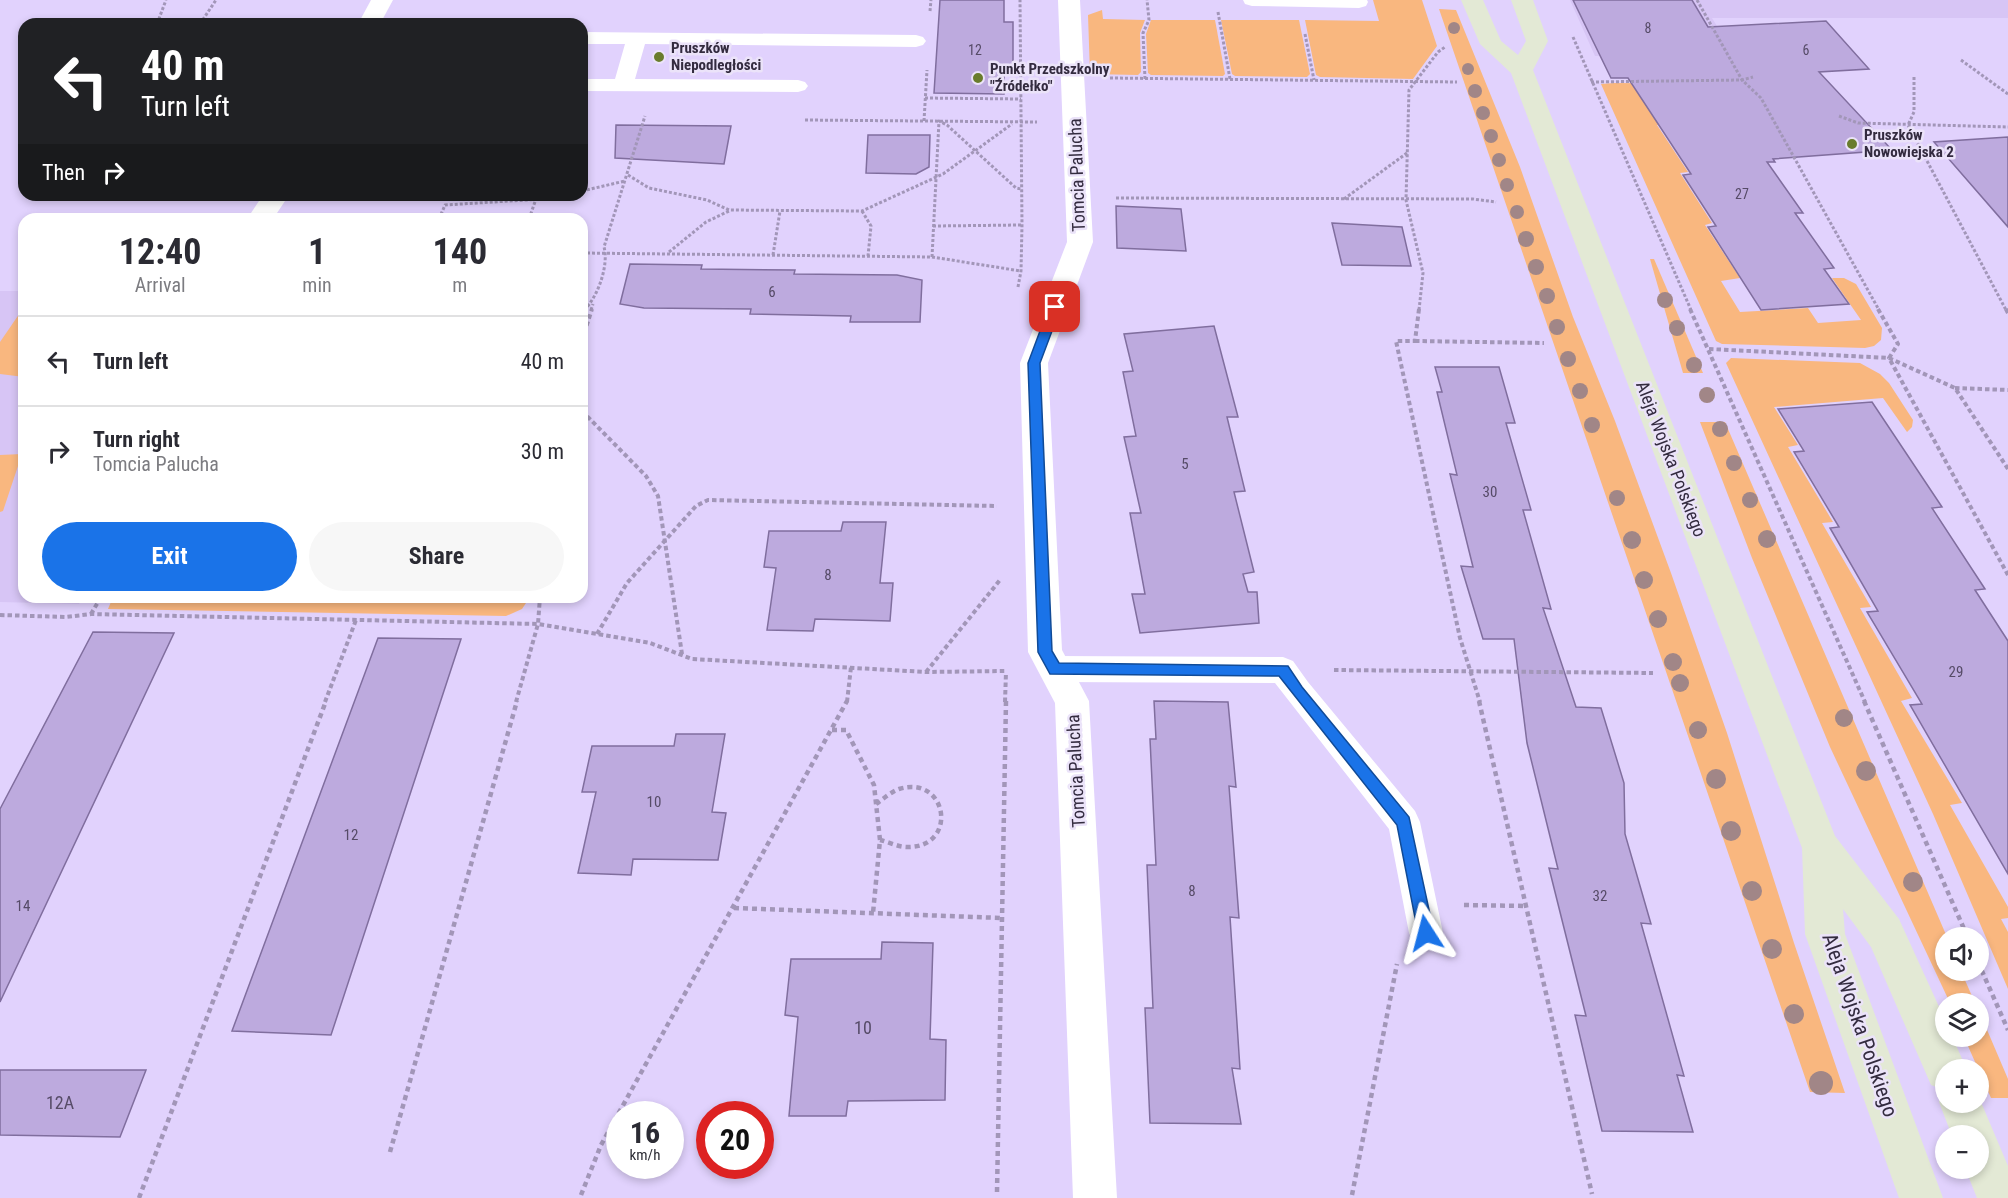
<!DOCTYPE html>
<html lang="en">
<head>
<meta charset="utf-8">
<style>
	body { margin:0; font-family:"Roboto Condensed",sans-serif; background:#f7f7f7; color:#2b2b33; height:100vh; display:flex; flex-direction:column; font-size:22px; white-space:nowrap }
	* { box-sizing:border-box; margin:0 }
	p { font-size:20px; color:#7c7c81 }
	.icon { flex:none; width:33px; height:33px; fill:none; stroke:currentColor; stroke-width:2; stroke-linecap:round; stroke-linejoin:round }
	.map { position:relative; flex:1; overflow:hidden }
	.details { position:absolute; left:18px; top:213px; width:570px; height:390px; display:flex; flex-direction:column; background:#fff; border-radius:18px; box-shadow:0 3px 9px #0003 }
	.details>* { flex:none }
	.banner { position:absolute; left:18px; top:18px; width:570px; height:183px; border-radius:18px; box-shadow:0 3px 9px #0003; background:#202124; color:#fff; overflow:hidden }
	.controls { position:absolute; left:1935px; top:927px; display:grid; gap:12px }
	.controls a { display:grid; place-items:center; width:54px; height:54px; border-radius:50%; background:#fff; box-shadow:0 3px 9px #0003; font-size:30px }
	.speed { position:absolute; left:606px; top:1101px; display:flex; gap:12px; font-size:30px; font-weight:700; text-align:center }
	.speed>* { display:grid; place-content:center; width:78px; height:78px; border-radius:50%; background:#fff; box-shadow:0 3px 9px #0003; line-height:1 }
	.speed small { font-size:15px; font-weight:400 }
	.speed .limit { border:9px solid #d22; background:#fff; color:#111 }
	.pin { position:absolute; display:grid; place-items:center; width:51px; height:51px; color:#fff; margin:-26px; border-radius:12px; box-shadow:0 3px 9px #0006 }
	.me { position:absolute; width:66px; margin:-33px; rotate:351deg; stroke-linejoin:round; filter:drop-shadow(0 0 4px #0008) }
	.turn { display:flex; align-items:center; gap:21px; height:126px; padding:0 24px; font-size:27px }
	.turn .icon { width:78px; height:78px; stroke-width:2.5 }
	.turn b { display:block; font-size:42px; line-height:51px }
	.then { display:flex; align-items:center; height:57px; padding:0 24px; background:#0003; gap:12px; font-size:22px }
	.eta { display:flex; justify-content:space-evenly; align-items:center; height:102px; text-align:center }
	.eta b { font-size:36px; font-weight:700; line-height:42px }
	.primary-button { display:flex; gap:12px; margin-top:auto; padding:12px 24px }
	.primary-button a { flex:1; height:69px; border-radius:36px; background:#1a73e8; color:#fff; font-size:24px; font-weight:700; line-height:69px; text-align:center }
	.primary-button a+a { background:#f7f7f7; color:#2b2b33 }
	ul { padding:0; list-style:none }
	li { display:flex; align-items:center; gap:18px; height:90px; padding:0 24px; border-top:2px solid #e1e1e2 }
	li div { flex:1 }
	li b { display:block; font-size:22px }
	li em { font-style:normal }
	.map>svg:first-child { display:block }
</style>
</head>
<body>
<div class="map">
<svg width="2008" height="1198" viewBox="0 0 2008 1198">
	<rect width="100%" height="100%" fill="#e1d2fd"/>
	<g fill="#d7c5f5">
		<path d="M1570,0H2008V18H1712L1736,57L1595,56Z"/>
		<path d="M0,291H24V597H83L79,604L0,602Z"/>
	</g>
	<g fill="#f9b77f">
		<path d="M1373,0H1422L1437,46L1413,79L1320,77L1316,75L1305,20L1379,21Z"/>
		<path d="M1439,9L1456,10L1520,167L1573,317L1615,421L1671,573L1727,733L1794,943L1845,1093L1810,1092Z"/>
		<path d="M1102,10L1103,19L1145,20L1140,33L1141,72L1138,75L1090,74L1088,15Z"/>
		<path d="M1151,20H1215L1225,74L1223,76L1151,75L1148,73L1146,34Z"/>
		<path d="M1221,20H1299L1310,74L1307,77L1235,76L1232,74Z"/>
		<path d="M1614,83L1728,84L1665,124L1657,125L1688,172L1680,173L1712,223L1705,225L1740,278L1721,281L1740,312L1808,308L1818,323L1861,320L1832,278H1844L1856,284L1882,328L1881,340L1874,346L1865,348L1722,344L1716,341L1601,84Z"/>
		<path d="M1650,259H1654L1703,373H1683Z"/>
		<path d="M24,307V377L0,374V342Z"/>
		<path d="M1731,358L1860,363L1880,374L1889,383L1913,420L1912,427L1907,432L1883,398L1774,407L1798,445L1788,447L1833,522L1822,523L1871,607L1860,608L1912,698L1901,701L1962,803L1950,805L2008,907V918L2001,919L2008,932V989L1933,814L1726,363Z"/>
		<path d="M1700,422H1725L1947,937L1946,970L1961,971L1975,1003H1950L1830,747L1752,558Z"/>
		<path d="M22,454L3,511L0,512V455Z"/>
		<path d="M113,597H530L522,609L506,616L108,609Z"/>
		<path d="M1979,1011L2008,1079V1098H1991L1964,1037L1978,1036Z"/>
	</g>
	<g fill="#bdaade" stroke="#806e9e" stroke-width="1.5">
		<path d="M940,0H1004V22H1013V65H1004V94L934,93Z"/>
		<path d="M1573,0H1692L1708,27L1826,21L1869,69L1819,72L1892,150L1773,159L1775,162H1767L1803,213H1795L1834,268L1824,269L1849,304L1761,310L1708,227L1716,226L1683,175L1691,174L1628,78H1611Z"/>
		<path d="M616,125L731,126L724,164L615,158Z"/>
		<path d="M868,135H930L929,167L916,174L866,173Z"/>
		<path d="M2008,137V227L1934,142Z"/>
		<path d="M1116,206L1181,209L1186,251L1117,248Z"/>
		<path d="M1332,223L1402,227L1411,266L1342,265Z"/>
		<path d="M630,264L702,265L701,269L795,270L794,274L897,275L922,280L920,322H850L851,316L750,314L751,309L644,308L620,304Z"/>
		<path d="M1214,326L1238,417H1227L1245,491L1234,492L1254,572L1243,574L1248,592H1257L1259,623L1140,633L1132,594H1145L1130,513H1141L1124,437L1136,436L1123,372L1133,371L1124,334Z"/>
		<path d="M1435,367H1499L1515,423H1506L1531,510H1523L1551,609L1543,608L1576,707L1601,708L1624,783L1625,834L1651,924L1641,923L1684,1076L1677,1075L1693,1132L1602,1131L1575,1015L1586,1016L1549,868L1558,869L1527,743L1514,639H1483L1461,566L1473,567L1450,474L1457,475L1437,392H1442Z"/>
		<path d="M1872,402L1942,507L1932,508L1985,589L1975,590L2008,641V874L1910,705L1922,704L1867,612L1878,611L1830,528L1839,527L1794,452L1804,451L1778,409Z"/>
		<path d="M843,522H886L880,583H893L890,621L815,619L813,631L767,630L776,568L764,567L769,531H841Z"/>
		<path d="M93,632L174,633L0,1002V809Z"/>
		<path d="M378,638L461,639L331,1035L232,1031Z"/>
		<path d="M1154,701L1228,702L1236,787L1229,786L1239,918L1230,917L1240,1069L1232,1068L1241,1124L1150,1123L1145,1008H1153L1147,865H1156L1150,739H1156Z"/>
		<path d="M676,734H725L712,812L726,813L718,860L633,859L631,875L578,873L596,792H582L592,746H674Z"/>
		<path d="M882,942L933,943L930,1039L946,1040L945,1100L848,1101L846,1116H789L798,1017L785,1015L791,959H881Z"/>
		<path d="M0,1070H146L120,1137L0,1135Z"/>
	</g>
	<g fill="none" stroke-linecap="round" stroke-linejoin="round">
		<g stroke="#a296b8" stroke-width="3" stroke-dasharray="3 2" stroke-linecap="butt">
			<path d="M1697,0L1742,80L1761,98L1879,310"/>
			<path d="M930,11L931,0"/>
			<path d="M1218,12L1230,79"/>
			<path d="M157,24L166,0"/>
			<path d="M200,24L216,0"/>
			<path d="M1305,34L1314,80"/>
			<path d="M1573,37L1691,310"/>
			<path d="M1961,60L2008,94"/>
			<path d="M1914,77V112L1908,125L2006,310"/>
			<path d="M1110,78L1457,82"/>
			<path d="M1145,79L1143,33L1149,20L1147,0"/>
			<path d="M1591,82L1742,80L1753,77"/>
			<path d="M925,98L1021,99"/>
			<path d="M1839,116L1858,123L2008,127"/>
			<path d="M805,120L1037,122"/>
			<path d="M924,121L927,70"/>
			<path d="M21,174L24,170"/>
			<path d="M628,175L649,188L707,200L729,210L862,211L943,174L1012,124"/>
			<path d="M582,191L625,181"/>
			<path d="M1116,198L1473,199L1496,202"/>
			<path d="M1344,199L1407,153"/>
			<path d="M862,211L871,226L868,256"/>
			<path d="M439,219L445,205L542,199L562,195"/>
			<path d="M529,219L536,199"/>
			<path d="M933,226L1022,225"/>
			<path d="M669,252L706,222L729,211"/>
			<path d="M582,253L932,257L1021,271"/>
			<path d="M773,255L780,211"/>
			<path d="M932,257L939,121L947,125L1016,188L1021,189"/>
			<path d="M1018,287L1021,271L1022,225L1020,0"/>
			<path d="M584,310C598,297 609,265 604,247L645,116"/>
			<path d="M591,310L593,304"/>
			<path d="M1419,310L1423,273L1406,200L1409,90L1438,52L1445,47"/>
		</g>
		<g stroke="#a296b8" stroke-width="4" stroke-dasharray="4.5 3" stroke-linecap="butt">
			<path d="M1419,309L1415,341H1396L1460,638L1480,702"/>
			<path d="M1690,309L1865,702"/>
			<path d="M1878,309L1898,344L1889,358L2008,575"/>
			<path d="M2006,309L2008,313"/>
			<path d="M582,312L586,309"/>
			<path d="M582,340L592,309"/>
			<path d="M1415,341L1544,343"/>
			<path d="M1709,349L1889,358L1955,388L2008,469"/>
			<path d="M1955,388L2008,390"/>
			<path d="M582,411L646,476L658,496L682,654"/>
			<path d="M91,614L101,597"/>
			<path d="M0,615L66,617L91,614L538,624L650,643L692,659L926,672L1006,671"/>
			<path d="M597,634L627,583L696,506L708,500L997,506"/>
			<path d="M1334,670L1653,673"/>
			<path d="M926,672L1000,580"/>
			<path d="M325,702L356,620"/>
			<path d="M516,702L538,624L540,597"/>
			<path d="M847,702L851,667"/>
			<path d="M1005,702L1006,672"/>
		</g>
		<g stroke="#a296b8" stroke-width="4.5" stroke-dasharray="5 4" stroke-linecap="butt">
			<path d="M1479,701L1592,1194"/>
			<path d="M1864,701L1968,938"/>
			<path d="M832,730H846L874,785L880,840L873,913"/>
			<path d="M876,804C883,799 891,792 899,789C948,774 959,848 907,847C898,847 889,842 880,840"/>
			<path d="M1464,905L1527,906"/>
			<path d="M734,908L1002,918"/>
			<path d="M1978,962L2008,1030"/>
			<path d="M390,1152L517,701"/>
			<path d="M997,1192L1006,701"/>
			<path d="M581,1195L601,1145L847,701"/>
			<path d="M1352,1195L1397,964"/>
			<path d="M139,1198L326,701"/>
		</g>
		<g fill="#fff" fill-rule="evenodd">
			<path d="M1243,0H1367L1368,2L1366,6L1359,8L1252,6L1245,4Z"/>
			<path d="M582,32L916,35L923,37L926,41L923,45L916,47L645,44L635,79L798,80L805,82L808,86L805,90L798,92L582,91V79H615L625,44H582Z"/>
			<path d="M1055,656L1283,657L1293,661L1308,682L1415,811L1420,822L1443,933L1438,945L1426,950L1414,945L1409,933L1389,829L1275,683L1055,682L1045,678L1040,669L1045,660Z"/>
		</g>
		<g fill="#fff" fill-rule="evenodd">
			<path d="M371,0H393L380,24H358Z"/>
			<path d="M1058,0H1080L1093,242L1048,363L1062,650L1089,701L1117,1198H1073L1055,703L1028,652L1020,363L1067,242Z"/>
			<path d="M263,195H289L273,219H247Z"/>
		</g>
		<path fill="#e3e9d5" fill-rule="evenodd" d="M1461,0H1483L1501,41L1518,55L1526,41L1511,0H1533L1548,41L1533,70L1835,836L1899,919L1946,1022V1036H1952L1967,1070H1946V1102H1978V1095L2008,1166V1198H1977L1965,1168H1978V1136H1952L1939,1102L1944,1090L1931,1085L1871,947L1843,909L1845,934L1943,1198H1899L1805,934L1802,848L1511,73L1480,44Z"/>
	</g>
	<g fill="#a18687">
		<circle cx="1454" cy="28" r="6"/>
		<circle cx="1468" cy="69" r="6"/>
		<circle cx="1475" cy="91" r="7"/>
		<circle cx="1483" cy="113" r="7"/>
		<circle cx="1491" cy="136" r="7"/>
		<circle cx="1499" cy="160" r="7"/>
		<circle cx="1507" cy="185" r="7"/>
		<circle cx="1517" cy="212" r="7"/>
		<circle cx="1526" cy="239" r="8"/>
		<circle cx="1536" cy="267" r="8"/>
		<circle cx="1547" cy="296" r="8"/>
		<circle cx="1665" cy="300" r="8"/>
		<circle cx="1557" cy="327" r="8"/>
		<circle cx="1677" cy="328" r="8"/>
		<circle cx="1568" cy="359" r="8"/>
		<circle cx="1694" cy="365" r="8"/>
		<circle cx="1580" cy="391" r="8"/>
		<circle cx="1707" cy="395" r="8"/>
		<circle cx="1592" cy="425" r="8"/>
		<circle cx="1720" cy="429" r="8"/>
		<circle cx="1734" cy="463" r="8"/>
		<circle cx="1617" cy="498" r="8"/>
		<circle cx="1750" cy="500" r="8"/>
		<circle cx="1767" cy="539" r="9"/>
		<circle cx="1632" cy="540" r="9"/>
		<circle cx="1644" cy="580" r="9"/>
		<circle cx="1658" cy="619" r="9"/>
		<circle cx="1673" cy="662" r="9"/>
		<circle cx="1680" cy="683" r="9"/>
		<circle cx="1844" cy="718" r="9"/>
		<circle cx="1698" cy="730" r="9"/>
		<circle cx="1866" cy="771" r="10"/>
		<circle cx="1716" cy="779" r="10"/>
		<circle cx="1731" cy="831" r="10"/>
		<circle cx="1913" cy="882" r="10"/>
		<circle cx="1752" cy="891" r="10"/>
		<circle cx="1772" cy="949" r="10"/>
		<circle cx="1794" cy="1014" r="10"/>
		<circle cx="1821" cy="1083" r="12"/>
	</g>
	<path fill="#1a73e8" stroke="#114b97" stroke-width="1.5" d="M1055,303L1061,307L1040,363L1052,651L1059,663L1288,666L1302,687L1409,817L1434,933L1431,939L1426,941L1420,939L1418,933L1397,825L1279,676L1050,674L1038,652L1028,363L1049,307Z"/>
	<g fill="#697c2c" stroke="#ebe3f9" stroke-width="2">
		<circle cx="659" cy="57" r="6"/>
		<circle cx="978" cy="78" r="6"/>
		<circle cx="1852" cy="144" r="6"/>
	</g>
	<g text-anchor="middle" stroke-width="5" stroke-linejoin="round" paint-order="stroke">
		<g font-size="14" fill="#564b67">
			<text x="1648" y="33">8</text>
			<text x="975" y="55">12</text>
			<text x="1806" y="55">6</text>
			<text x="1742" y="199">27</text>
		</g>
		<g font-size="15" font-weight="bold" fill="#332b3f" stroke="#ebe3f9" text-anchor="start">
			<text x="671" y="53">Pruszków<tspan x="671" dy="17">Niepodległości</tspan></text>
			<text x="990" y="74">Punkt Przedszkolny<tspan x="990" dy="17">"Źródełko"</tspan></text>
			<text x="1864" y="140">Pruszków<tspan x="1864" dy="17">Nowowiejska 2</tspan></text>
		</g>
		<g font-size="15" fill="#564b67">
			<text x="772" y="297">6</text>
			<text x="1185" y="469">5</text>
			<text x="1490" y="497">30</text>
			<text x="828" y="580">8</text>
			<text x="1956" y="677">29</text>
			<text x="654" y="807">10</text>
			<text x="351" y="840">12</text>
			<text x="1192" y="896">8</text>
			<text x="1600" y="901">32</text>
			<text x="23" y="911">14</text>
		</g>
		<g font-size="18" fill="#332b3f" stroke="#ebe3f9">
			<text transform="translate(1077 175) rotate(-92)" y="6">Tomcia Palucha</text>
			<text transform="translate(1671 459) rotate(69)" y="6">Aleja Wojska Polskiego</text>
			<text transform="translate(1076 771) rotate(-93)" y="6">Tomcia Palucha</text>
		</g>
		<g font-size="18" fill="#564b67">
			<text x="863" y="1034">10</text>
			<text x="60" y="1109">12A</text>
		</g>
		<g font-size="21" fill="#332b3f" stroke="#ebe3f9">
			<text transform="translate(1860 1025) rotate(71)" y="7">Aleja Wojska Polskiego</text>
		</g>
	</g>
</svg>
<div class="controls">
<a><svg class="icon" aria-label="sound" viewBox="0 0 24 24"><path d="M4 9h4l5-4v14l-5-4H4zM17 9q2 3 0 6"/></svg></a>
<a><svg class="icon" aria-label="layers" viewBox="0 0 24 24"><path d="M12 4l9 5-9 5-9-5zM3 14l9 5 9-5"/></svg></a>
<a>+</a>
<a>−</a>
</div>
<div class="speed"><div>16<small>km/h</small></div><div class="limit">20</div></div>
<div class="pin" style="left:1055px;top:307px;background:#d93025"><svg class="icon" aria-label="arrive" viewBox="0 0 24 24"><path d="M6 21V4h12l-3 4 3 4H6"/></svg></div>
<svg class="me" style="left:1426px;top:933px" viewBox="-20 -20 40 40"><path d="M0-17L14 15 0 8-14 15z" fill="#1a73e8" stroke="#fff" stroke-width="4"/></svg>
<div class="banner">
<div class="turn"><svg class="icon" aria-label="left" viewBox="0 0 24 24"><path d="M17 20v-9H6M10 6l-5 5 5 5"/></svg><div><b>40 m</b>Turn left</div></div>
<div class="then">Then<svg class="icon" aria-label="right" viewBox="0 0 24 24"><path d="M7 20v-9h11M14 6l5 5-5 5"/></svg></div>
</div>
<section class="details">
<div class="eta">
<div><b>12:40</b><p>Arrival</p></div>
<div><b>1</b><p>min</p></div>
<div><b>140</b><p>m</p></div>
</div>
<ul>
<li><svg class="icon" aria-label="left" viewBox="0 0 24 24"><path d="M17 20v-9H6M10 6l-5 5 5 5"/></svg><div><b>Turn left</b></div><em>40 m</em></li>
<li><svg class="icon" aria-label="right" viewBox="0 0 24 24"><path d="M7 20v-9h11M14 6l5 5-5 5"/></svg><div><b>Turn right</b><p>Tomcia Palucha</p></div><em>30 m</em></li>
</ul>
<div class="primary-button"><a>Exit</a><a>Share</a></div>
</section>
</div>
</body>
</html>
